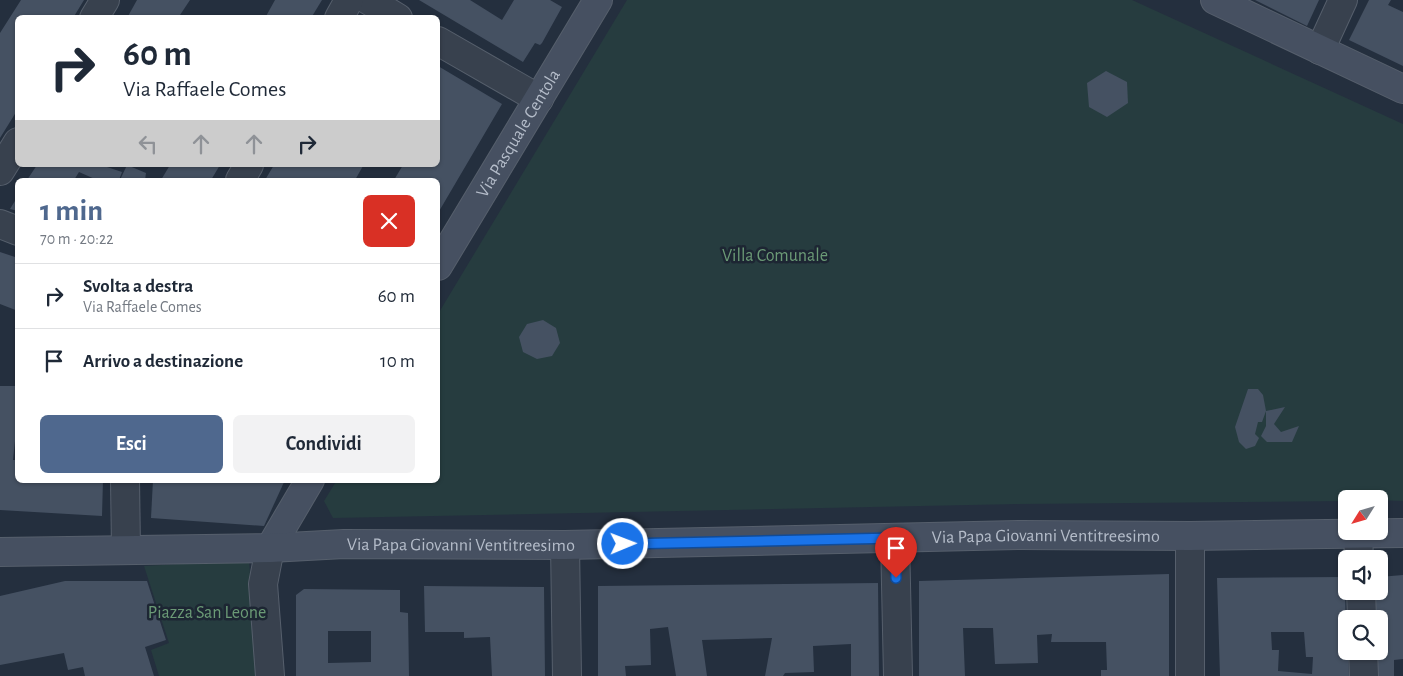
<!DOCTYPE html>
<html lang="it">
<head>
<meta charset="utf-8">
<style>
	body { margin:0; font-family:"Alegreya Sans",sans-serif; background:#f2f2f3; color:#1f2937; height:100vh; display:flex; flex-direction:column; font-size:19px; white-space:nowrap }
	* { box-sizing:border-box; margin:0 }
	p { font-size:16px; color:#747a83 }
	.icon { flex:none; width:28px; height:28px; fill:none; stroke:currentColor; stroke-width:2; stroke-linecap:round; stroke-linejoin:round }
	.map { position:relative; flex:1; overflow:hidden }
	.sheet { position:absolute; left:15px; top:178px; width:425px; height:305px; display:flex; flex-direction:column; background:#fff; border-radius:8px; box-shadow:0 1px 4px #0004 }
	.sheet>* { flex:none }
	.guide { position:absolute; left:15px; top:15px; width:425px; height:152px; border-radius:8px; box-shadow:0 1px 4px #0004; background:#fff; color:#1f2937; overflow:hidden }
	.needle { width:32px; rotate:233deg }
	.controls { position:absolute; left:1338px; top:490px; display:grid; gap:10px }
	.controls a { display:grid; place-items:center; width:50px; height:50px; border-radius:8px; background:#fff; box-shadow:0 1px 4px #0004; font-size:25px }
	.pin { position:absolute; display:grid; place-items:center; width:42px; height:42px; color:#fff; margin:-51px -21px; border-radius:50% 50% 50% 0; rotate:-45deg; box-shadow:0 0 5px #0007 }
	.pin .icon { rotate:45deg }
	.me { position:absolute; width:55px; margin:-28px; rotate:89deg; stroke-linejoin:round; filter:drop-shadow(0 0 4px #0008) }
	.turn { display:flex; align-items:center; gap:18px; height:105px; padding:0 25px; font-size:22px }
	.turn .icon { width:65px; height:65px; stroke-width:2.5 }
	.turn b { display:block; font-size:35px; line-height:42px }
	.lanes { display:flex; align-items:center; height:48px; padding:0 25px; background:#0003; justify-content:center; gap:25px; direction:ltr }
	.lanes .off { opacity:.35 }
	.round { display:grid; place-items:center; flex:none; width:52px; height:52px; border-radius:8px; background:#f2f2f3 }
	.head { display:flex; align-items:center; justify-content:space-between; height:85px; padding:0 25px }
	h1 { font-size:30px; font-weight:600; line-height:38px; color:#4f688e }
	.cta { display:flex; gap:10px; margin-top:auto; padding:10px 25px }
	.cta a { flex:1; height:58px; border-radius:8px; background:#4f688e; color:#fff; font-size:20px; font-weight:600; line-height:58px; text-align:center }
	.cta a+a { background:#f2f2f3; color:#1f2937 }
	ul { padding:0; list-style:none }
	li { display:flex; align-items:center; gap:15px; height:65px; padding:0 25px; border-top:1px solid #e0e1e3 }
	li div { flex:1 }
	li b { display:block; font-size:19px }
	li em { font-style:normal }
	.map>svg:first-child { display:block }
</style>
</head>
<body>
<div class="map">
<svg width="1403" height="676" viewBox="0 0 1403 676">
	<rect width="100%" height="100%" fill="#242f3e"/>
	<g fill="#263c3f">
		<path d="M627,0H1132L1403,124V501L1346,499V501L1020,504L333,518L324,501L337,480H438V314Z"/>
		<path d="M249,560L257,676H159L151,650L169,643L144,566Z"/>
	</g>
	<g fill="#455162" fill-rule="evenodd">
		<path d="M21,0H84L73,18H18V109L0,138V33Z"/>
		<path d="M137,0H190L178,18H127Z"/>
		<path d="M275,0H322L311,18H265Z"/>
		<path d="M419,0H470L502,20L514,0H550L562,7L542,43L540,45L535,43L523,62Z"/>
		<path d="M1255,0H1319L1307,26Z"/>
		<path d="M1369,0H1391L1388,5L1403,12V66L1349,40Z"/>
		<path d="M438,66L502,104L438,213V180H394L403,165H438Z"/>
		<path d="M1106,71L1127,82L1128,103L1107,117L1089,107L1087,83Z"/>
		<path d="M37,165H101L122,172L119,180H97L79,172L74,180H27Z"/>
		<path d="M127,165L146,173L145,180H120Z"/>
		<path d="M170,165H220L211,180H161Z"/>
		<path d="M274,165H362L363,166L355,180H265Z"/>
		<path d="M18,196V211L10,209Z"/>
		<path d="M0,252L18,258V311L0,304Z"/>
		<path d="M543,320L556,328L560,343L552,356L537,359L523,352L519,337L527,324Z"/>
		<path d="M0,386H18V413L13,460H18V480H103L102,516L0,510Z"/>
		<path d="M1248,389H1258L1263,395L1266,411L1285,407L1274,424L1281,432L1299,426L1292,442H1267L1261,436L1266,426V411L1262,422H1258L1255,434L1259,438L1255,446L1246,449L1239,442L1235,427Z"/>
		<path d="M153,480H285L264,526L151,518Z"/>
		<path d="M1169,574V676H1101V670H1107L1106,642H1051L1052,634L1037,635L1038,663L995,664L993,628H963L965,676H919V581Z"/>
		<path d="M1403,575V659L1394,660V676H1373L1372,651H1379V619H1370L1369,591H1379V577Z"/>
		<path d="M1345,577L1346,651H1348L1349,676H1220L1217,578ZM1271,632H1304L1306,657H1313L1312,674L1278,671L1279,650H1272Z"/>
		<path d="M65,581H147L166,640L145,647L154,676H85L83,667L68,670L64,653L0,665V596Z"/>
		<path d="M878,583L879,676H851V644L813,646L814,672L785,673L783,676H765L772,638L702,640L707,676H676L668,627L650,629L651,665L625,666L626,676H598V586Z"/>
		<path d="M424,586L544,587L545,676H492L490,637L464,638V632H425Z"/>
		<path d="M304,589L400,590V612L408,613L409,676H296V595ZM328,631H371V662L328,663Z"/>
	</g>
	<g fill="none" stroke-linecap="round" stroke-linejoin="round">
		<g stroke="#565f6c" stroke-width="30">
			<g id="street">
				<path d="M368,0L398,18"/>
				<path d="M94,18L105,0"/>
				<path d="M339,18L349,0"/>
				<path d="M438,41L539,99"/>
				<path d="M1320,50L1343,0"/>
				<path d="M0,171L18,142"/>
				<path d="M240,180L249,165"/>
				<path d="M0,224L18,231"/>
				<path d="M125,480L126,549"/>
				<path d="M1358,535L1359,559"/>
				<path d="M1190,536V676"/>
				<path d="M895,538L898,676"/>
				<path d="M565,545L567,676"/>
				<path d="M1361,591L1362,619"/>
				<path d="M1363,651L1364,676"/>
				<path d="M270,676L263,584L270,548"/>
			</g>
		</g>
		<g stroke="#565f6c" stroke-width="30">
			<g id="secondary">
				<path d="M1215,0L1403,89"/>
				<path id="s1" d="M438,266L598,0"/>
				<path d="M270,548L310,480"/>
				<path id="s2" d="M0,552L270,548L344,544L565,545L1021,535L1190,536L1403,533"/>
			</g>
		</g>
		<use href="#street" stroke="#38414e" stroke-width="28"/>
		<use href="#secondary" stroke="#465061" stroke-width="28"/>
	</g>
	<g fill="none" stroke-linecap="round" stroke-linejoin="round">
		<g stroke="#114b97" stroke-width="12">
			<path id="route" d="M623,544L895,538L896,578"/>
		</g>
		<use href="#route" stroke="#1a73e8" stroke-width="9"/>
	</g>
	<g text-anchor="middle" stroke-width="5" stroke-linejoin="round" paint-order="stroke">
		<g font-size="18" fill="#b4bcc9" stroke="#1d2633">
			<text dy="6" stroke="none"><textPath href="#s1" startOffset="155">Via Pasquale Centola</textPath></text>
			<text dy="6" stroke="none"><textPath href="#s2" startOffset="1046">Via Papa Giovanni Ventitreesimo</textPath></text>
			<text dy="6" stroke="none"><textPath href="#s2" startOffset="461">Via Papa Giovanni Ventitreesimo</textPath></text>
		</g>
		<g font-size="18" fill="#6b9a76" stroke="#1d2633">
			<text x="775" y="261">Villa Comunale</text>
			<text x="207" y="618">Piazza San Leone</text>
		</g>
	</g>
</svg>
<div class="controls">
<a><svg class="needle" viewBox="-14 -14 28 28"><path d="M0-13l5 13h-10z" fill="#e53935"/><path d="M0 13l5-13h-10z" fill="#747a83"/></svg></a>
<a><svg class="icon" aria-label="sound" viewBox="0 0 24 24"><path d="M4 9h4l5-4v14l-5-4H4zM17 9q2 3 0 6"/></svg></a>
<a><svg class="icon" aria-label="search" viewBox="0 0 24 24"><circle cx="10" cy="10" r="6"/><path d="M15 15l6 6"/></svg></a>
</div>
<div class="pin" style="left:896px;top:578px;background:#d93025"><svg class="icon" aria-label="arrive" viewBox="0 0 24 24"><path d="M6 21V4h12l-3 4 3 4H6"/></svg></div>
<svg class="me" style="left:623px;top:544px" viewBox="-20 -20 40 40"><circle r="17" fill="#1a73e8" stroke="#fff" stroke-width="3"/><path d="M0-11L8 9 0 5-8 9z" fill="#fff"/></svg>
<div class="guide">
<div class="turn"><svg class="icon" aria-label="right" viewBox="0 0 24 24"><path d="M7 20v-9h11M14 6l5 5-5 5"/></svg><div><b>60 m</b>Via Raffaele Comes</div></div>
<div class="lanes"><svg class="icon off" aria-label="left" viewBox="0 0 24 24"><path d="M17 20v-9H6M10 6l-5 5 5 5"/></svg><svg class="icon off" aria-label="ahead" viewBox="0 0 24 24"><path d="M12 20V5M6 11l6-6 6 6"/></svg><svg class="icon off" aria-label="ahead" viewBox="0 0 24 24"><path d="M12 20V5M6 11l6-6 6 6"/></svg><svg class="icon" aria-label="right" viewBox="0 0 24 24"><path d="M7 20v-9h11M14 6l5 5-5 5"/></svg></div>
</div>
<section class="sheet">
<div class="head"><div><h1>1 min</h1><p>70 m · 20:22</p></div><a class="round" style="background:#d93025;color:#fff"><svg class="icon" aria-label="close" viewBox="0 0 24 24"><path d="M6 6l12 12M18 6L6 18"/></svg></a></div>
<ul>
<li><svg class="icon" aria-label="right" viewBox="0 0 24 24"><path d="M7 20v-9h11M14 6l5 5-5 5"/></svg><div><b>Svolta a destra</b><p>Via Raffaele Comes</p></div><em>60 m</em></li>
<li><svg class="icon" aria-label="arrive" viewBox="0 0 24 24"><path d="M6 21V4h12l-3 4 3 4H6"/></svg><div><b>Arrivo a destinazione</b></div><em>10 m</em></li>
</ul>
<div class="cta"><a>Esci</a><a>Condividi</a></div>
</section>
</div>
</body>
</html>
